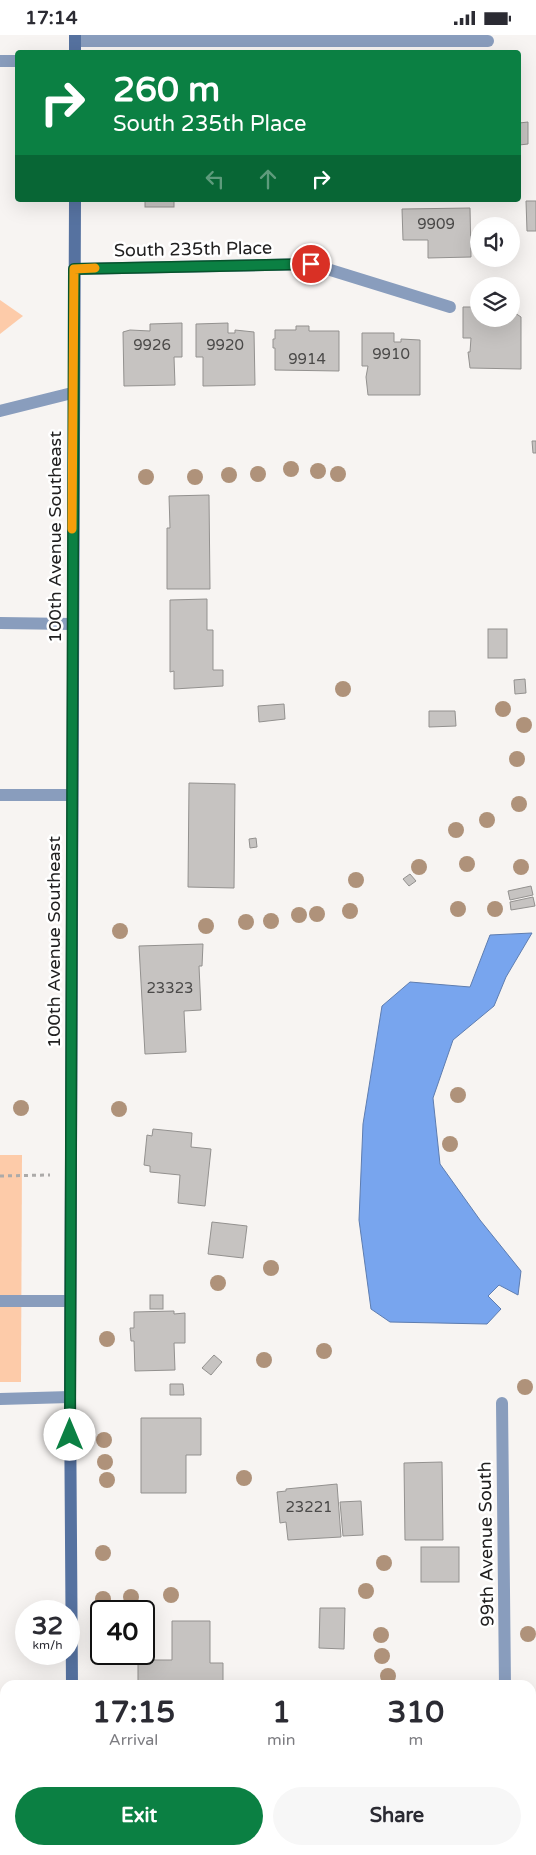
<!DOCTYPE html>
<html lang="en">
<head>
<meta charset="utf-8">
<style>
	body { margin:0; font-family:"Varela Round",sans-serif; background:#f7f7f7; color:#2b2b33; height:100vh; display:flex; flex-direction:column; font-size:19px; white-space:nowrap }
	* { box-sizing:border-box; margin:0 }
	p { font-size:16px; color:#7c7c81 }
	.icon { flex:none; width:28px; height:28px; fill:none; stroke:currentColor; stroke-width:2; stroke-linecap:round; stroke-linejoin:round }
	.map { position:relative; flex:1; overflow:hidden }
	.details { position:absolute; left:0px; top:1645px; width:536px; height:175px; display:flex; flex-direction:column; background:#fff; border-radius:15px 15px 0 0; box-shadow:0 5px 20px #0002 }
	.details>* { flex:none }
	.top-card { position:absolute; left:15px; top:15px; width:506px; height:152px; border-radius:5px; box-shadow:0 5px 20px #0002; background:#0b8043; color:#fff; overflow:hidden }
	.buttons { position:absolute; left:470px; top:182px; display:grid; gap:10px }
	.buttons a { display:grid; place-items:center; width:50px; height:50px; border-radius:50%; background:#fff; box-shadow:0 5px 20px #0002; font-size:25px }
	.speed { position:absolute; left:15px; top:1565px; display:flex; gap:10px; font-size:25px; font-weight:700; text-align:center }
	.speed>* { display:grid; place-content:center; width:65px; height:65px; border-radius:50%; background:#fff; box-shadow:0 5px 20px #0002; line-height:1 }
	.speed small { font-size:12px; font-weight:400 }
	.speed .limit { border:2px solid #111; border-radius:8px; background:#fff; color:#111 }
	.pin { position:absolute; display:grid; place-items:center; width:42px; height:42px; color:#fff; margin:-21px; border:2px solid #fff; border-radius:50%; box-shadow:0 1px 5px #0007 }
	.me { position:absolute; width:55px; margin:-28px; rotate:0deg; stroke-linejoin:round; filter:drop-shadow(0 0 4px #0008) }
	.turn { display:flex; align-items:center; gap:18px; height:105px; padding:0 15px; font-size:22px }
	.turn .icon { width:65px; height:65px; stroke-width:2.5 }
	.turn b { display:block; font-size:35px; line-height:42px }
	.lanes { display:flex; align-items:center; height:48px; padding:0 15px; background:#0003; justify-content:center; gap:25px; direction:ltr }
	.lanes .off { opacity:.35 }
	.eta { display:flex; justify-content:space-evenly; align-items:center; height:85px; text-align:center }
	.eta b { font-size:30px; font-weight:700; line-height:35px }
	.button { display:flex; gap:10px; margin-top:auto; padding:10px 15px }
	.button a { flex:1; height:58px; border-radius:30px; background:#0b8043; color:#fff; font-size:20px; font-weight:700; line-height:58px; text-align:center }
	.button a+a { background:#f7f7f7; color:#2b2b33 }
	.status { display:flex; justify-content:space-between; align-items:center; height:35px; padding:0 25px; background:#fff; direction:ltr }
	.status svg { height:14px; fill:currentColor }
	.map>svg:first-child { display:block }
</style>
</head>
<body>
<div class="status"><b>17:14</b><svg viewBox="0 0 49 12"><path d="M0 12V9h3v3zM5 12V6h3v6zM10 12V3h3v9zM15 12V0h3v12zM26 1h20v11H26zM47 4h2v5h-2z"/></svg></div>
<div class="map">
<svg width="536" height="1820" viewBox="0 0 536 1820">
	<rect width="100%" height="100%" fill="#f7f4f2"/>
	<g fill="#fdcba9">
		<path d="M0,265L23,281L0,299Z"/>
		<path d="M0,1120H22L21,1347H0Z"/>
	</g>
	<path fill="#78a5ee" stroke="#5e7db0" d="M532,898L506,942L494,971L453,1005L433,1063L440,1129L480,1185L521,1236L518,1260L499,1250L488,1261L501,1274L487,1289L390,1287L371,1274L359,1185L363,1089L382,971L410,947L470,952L490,900Z"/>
	<g fill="#c6c3c1" stroke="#93918f">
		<path d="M528,87V109L519,110V88Z"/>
		<rect x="145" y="165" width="29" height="7"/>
		<path d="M526,166H536V196H527Z"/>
		<path d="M470,173L471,222L428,223V205H403L402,174Z"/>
		<path d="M463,272H479V284H511V278H515L521,282V334L470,333L468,317H470L471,303H463Z"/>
		<path d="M182,288V322H174L175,350L124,351L123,297L130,295L150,296V289Z"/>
		<path d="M228,288V298H235V295L254,297L255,350L203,351V322H196V289Z"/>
		<path d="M296,291H309V296H339V336L275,335V313H273V304H275V295H296Z"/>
		<path d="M362,298H394V307H401V304L420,305V360H368L366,342L368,331H362Z"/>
		<path d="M532,406H536V418H533Z"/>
		<path d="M209,460L210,554H167V493H170L169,461Z"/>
		<path d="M207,564V595H213V635H223V651L174,654V636L170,637V565Z"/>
		<rect x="488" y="594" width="19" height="29"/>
		<path d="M525,644L526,658L515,659L514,645Z"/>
		<path d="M284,669L285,684L259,687L258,671Z"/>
		<path d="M429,676H455L456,691L429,692Z"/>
		<path d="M189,748L235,749L234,853L188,852Z"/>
		<path d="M256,803L257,812L250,813L249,804Z"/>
		<path d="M410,839L416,846L409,851L403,844Z"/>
		<path d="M531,851L533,860L510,865L508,856Z"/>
		<path d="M533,862L535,871L511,875L510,867Z"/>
		<path d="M203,909L202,931H199L201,975L184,976L186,1017L145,1019L139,911Z"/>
		<path d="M153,1094L192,1098L191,1112L211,1114L205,1171L178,1168L180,1140L150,1137V1131L144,1130L147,1100L152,1101Z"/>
		<path d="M212,1187L247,1191L243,1223L208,1219Z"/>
		<rect x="150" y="1260" width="13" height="14"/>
		<path d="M174,1276V1279L185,1278V1308H174L175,1335L135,1336L134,1306H131L130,1293H134V1277Z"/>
		<path d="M214,1320L222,1327L211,1340L202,1333Z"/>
		<path d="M170,1349H183L184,1360H170Z"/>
		<path d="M141,1383H201V1420H186V1458H141Z"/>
		<path d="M442,1427L443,1505H405L404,1428Z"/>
		<path d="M337,1449L341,1502L288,1505L286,1487L280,1488L277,1457L286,1456V1454Z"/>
		<path d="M361,1466L363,1500L343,1501L340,1467Z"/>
		<rect x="421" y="1512" width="38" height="35"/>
		<path d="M320,1573H345L344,1614L319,1613Z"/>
		<path d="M172,1586H210V1628H223V1650H138V1625H172Z"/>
	</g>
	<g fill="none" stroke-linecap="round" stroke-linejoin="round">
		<path stroke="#acaaa9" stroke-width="3" stroke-dasharray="4 4" stroke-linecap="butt" d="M0,1141L50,1140"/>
		<g stroke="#899dbd" stroke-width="12">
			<path d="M0,26H18"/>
			<path d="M311,229L450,272"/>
			<path d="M0,588L72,589"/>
			<path d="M0,760H71"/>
			<path d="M0,1266H70"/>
		</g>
		<g stroke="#899dbd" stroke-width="12">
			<path d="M75,6H488"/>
			<path d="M74,234L311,229"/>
			<path d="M0,376L72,358"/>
			<path d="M0,1364L70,1362"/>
			<path d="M502,1368L505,1650"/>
		</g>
		<g stroke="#5672a0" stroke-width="12">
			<path d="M75,18V0"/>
			<path d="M72,1650L70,1362L75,165"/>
			<path d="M73,1815V1820"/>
		</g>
	</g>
	<g fill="#af927a">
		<circle cx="291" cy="434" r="8"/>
		<circle cx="318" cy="436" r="8"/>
		<circle cx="258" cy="439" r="8"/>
		<circle cx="338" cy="439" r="8"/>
		<circle cx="229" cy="440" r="8"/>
		<circle cx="146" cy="442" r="8"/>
		<circle cx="195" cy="442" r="8"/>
		<circle cx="343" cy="654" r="8"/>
		<circle cx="503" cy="674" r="8"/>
		<circle cx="524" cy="690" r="8"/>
		<circle cx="517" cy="724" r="8"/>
		<circle cx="519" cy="769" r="8"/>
		<circle cx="487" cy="785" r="8"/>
		<circle cx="456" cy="795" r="8"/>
		<circle cx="467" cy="829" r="8"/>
		<circle cx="419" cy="832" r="8"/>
		<circle cx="521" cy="832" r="8"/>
		<circle cx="356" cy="845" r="8"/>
		<circle cx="458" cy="874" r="8"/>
		<circle cx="495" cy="874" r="8"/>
		<circle cx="350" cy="876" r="8"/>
		<circle cx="317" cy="879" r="8"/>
		<circle cx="299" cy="880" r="8"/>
		<circle cx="271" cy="886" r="8"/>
		<circle cx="246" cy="887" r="8"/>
		<circle cx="206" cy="891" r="8"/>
		<circle cx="120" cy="896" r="8"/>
		<circle cx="458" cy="1060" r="8"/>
		<circle cx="21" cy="1073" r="8"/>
		<circle cx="119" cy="1074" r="8"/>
		<circle cx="450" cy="1109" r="8"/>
		<circle cx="271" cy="1233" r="8"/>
		<circle cx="218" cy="1248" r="8"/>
		<circle cx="107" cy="1304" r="8"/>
		<circle cx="324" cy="1316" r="8"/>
		<circle cx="264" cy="1325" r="8"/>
		<circle cx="525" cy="1352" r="8"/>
		<circle cx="104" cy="1405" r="8"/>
		<circle cx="105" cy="1427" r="8"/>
		<circle cx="244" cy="1443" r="8"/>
		<circle cx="107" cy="1445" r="8"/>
		<circle cx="103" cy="1518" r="8"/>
		<circle cx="384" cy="1528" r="8"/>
		<circle cx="366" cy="1556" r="8"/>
		<circle cx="171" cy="1560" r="8"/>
		<circle cx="131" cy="1562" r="8"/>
		<circle cx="103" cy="1564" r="8"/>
		<circle cx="528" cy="1599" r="8"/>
		<circle cx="381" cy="1600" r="8"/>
		<circle cx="382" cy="1621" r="8"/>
		<circle cx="388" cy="1641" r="8"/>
	</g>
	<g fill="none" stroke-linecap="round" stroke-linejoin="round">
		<g stroke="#07532c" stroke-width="12">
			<path id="route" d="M70,1400L74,234L311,229"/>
		</g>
		<use href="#route" stroke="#0b8043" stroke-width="9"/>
		<path stroke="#f59e0b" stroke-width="9" d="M72,494L74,234L95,233"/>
	</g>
	<g text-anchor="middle" stroke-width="5" stroke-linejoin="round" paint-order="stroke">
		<g font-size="15" fill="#4a4948">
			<text x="436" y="194">9909</text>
			<text x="152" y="315">9926</text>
			<text x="225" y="315">9920</text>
			<text x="391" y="324">9910</text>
			<text x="307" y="329">9914</text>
			<text x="170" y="958">23323</text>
			<text x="309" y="1477">23221</text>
		</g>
		<g font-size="18" fill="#212020" stroke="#fff">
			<text transform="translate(193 214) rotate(-1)" y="6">South 235th Place</text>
			<text transform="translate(55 502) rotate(-90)" y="6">100th Avenue Southeast</text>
			<text transform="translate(54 907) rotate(-90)" y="6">100th Avenue Southeast</text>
			<text transform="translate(486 1509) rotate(-91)" y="6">99th Avenue South</text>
		</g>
	</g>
</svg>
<div class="buttons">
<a><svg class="icon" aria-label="sound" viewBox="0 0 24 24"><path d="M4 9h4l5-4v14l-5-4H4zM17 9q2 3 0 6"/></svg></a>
<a><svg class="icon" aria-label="layers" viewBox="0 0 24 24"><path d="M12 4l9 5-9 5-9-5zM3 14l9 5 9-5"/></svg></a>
</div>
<div class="speed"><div>32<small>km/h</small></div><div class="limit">40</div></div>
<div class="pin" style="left:311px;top:229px;background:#d93025"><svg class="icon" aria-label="arrive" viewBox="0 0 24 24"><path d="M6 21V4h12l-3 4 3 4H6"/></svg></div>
<svg class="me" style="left:70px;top:1400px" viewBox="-20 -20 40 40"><circle r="19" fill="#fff"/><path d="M0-13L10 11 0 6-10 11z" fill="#0b8043"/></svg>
<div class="top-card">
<div class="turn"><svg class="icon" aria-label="right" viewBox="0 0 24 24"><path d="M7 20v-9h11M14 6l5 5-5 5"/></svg><div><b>260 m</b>South 235th Place</div></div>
<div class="lanes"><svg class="icon off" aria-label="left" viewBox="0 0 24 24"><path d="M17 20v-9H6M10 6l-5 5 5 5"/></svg><svg class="icon off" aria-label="ahead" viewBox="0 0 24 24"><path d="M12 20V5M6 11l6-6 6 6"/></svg><svg class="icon" aria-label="right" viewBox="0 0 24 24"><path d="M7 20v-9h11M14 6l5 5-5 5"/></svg></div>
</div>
<section class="details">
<div class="eta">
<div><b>17:15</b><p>Arrival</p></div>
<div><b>1</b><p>min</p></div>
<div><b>310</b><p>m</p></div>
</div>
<div class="button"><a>Exit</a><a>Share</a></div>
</section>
</div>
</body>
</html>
